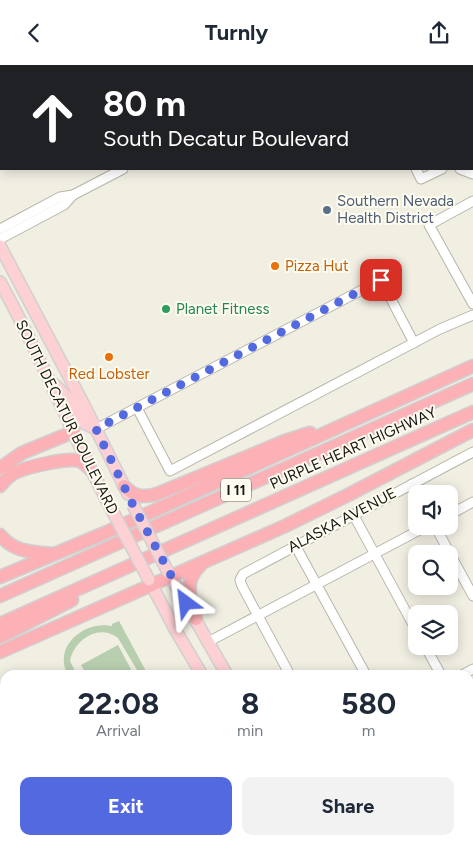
<!DOCTYPE html>
<html lang="en">
<head>
<meta charset="utf-8">
<style>
	body { margin:0; font-family:Figtree,sans-serif; background:#f2f2f3; color:#1f2937; height:100vh; display:flex; flex-direction:column; font-size:19px; white-space:nowrap }
	* { box-sizing:border-box; margin:0 }
	p { font-size:16px; color:#747a83 }
	.icon { flex:none; width:28px; height:28px; fill:none; stroke:currentColor; stroke-width:2; stroke-linecap:round; stroke-linejoin:round }
	.map { position:relative; flex:1; overflow:hidden }
	.panel { position:absolute; left:0px; top:605px; width:474px; height:175px; display:flex; flex-direction:column; background:#fff; border-radius:15px 15px 0 0; box-shadow:0 2px 12px #0003 }
	.panel>* { flex:none }
	.banner { position:absolute; left:0px; top:0px; width:474px; height:105px; box-shadow:0 2px 12px #0003; background:#202124; color:#fff; overflow:hidden }
	.buttons { position:absolute; left:408px; top:420px; display:grid; gap:10px }
	.buttons a { display:grid; place-items:center; width:50px; height:50px; border-radius:10px; background:#fff; box-shadow:0 2px 12px #0003; font-size:25px }
	.pin { position:absolute; display:grid; place-items:center; width:42px; height:42px; color:#fff; margin:-21px; border-radius:10px; box-shadow:0 2px 8px #0006 }
	.me { position:absolute; width:55px; margin:-28px; rotate:330deg; stroke-linejoin:round; filter:drop-shadow(0 0 4px #0008) }
	.turn { display:flex; align-items:center; gap:18px; height:105px; padding:0 20px; font-size:22px }
	.turn .icon { width:65px; height:65px; stroke-width:2.5 }
	.turn b { display:block; font-size:35px; line-height:42px }
	.eta { display:flex; justify-content:space-evenly; align-items:center; height:85px; text-align:center }
	.eta b { font-size:30px; font-weight:700; line-height:35px }
	.primary-button { display:flex; gap:10px; margin-top:auto; padding:10px 20px }
	.primary-button a { flex:1; height:58px; border-radius:10px; background:#5269df; color:#fff; font-size:20px; font-weight:700; line-height:58px; text-align:center }
	.primary-button a+a { background:#f2f2f3; color:#1f2937 }
	header { display:flex; justify-content:space-between; align-items:center; height:65px; padding:0 20px; background:#fff; font-size:22px; font-weight:700 }
	.map>svg:first-child { display:block }
</style>
</head>
<body>
<header><svg class="icon" aria-label="back" viewBox="0 0 24 24"><path d="M15 5l-7 7 7 7"/></svg>Turnly<svg class="icon" aria-label="share" viewBox="0 0 24 24"><path d="M12 15V3M7 8l5-5 5 5M5 13v7h14v-7"/></svg></header>
<div class="map">
<svg width="473" height="780" viewBox="0 0 473 780">
	<rect width="100%" height="100%" fill="#f1efe2"/>
	<g fill="#b7cfaf">
		<path d="M119,556L148,610H140L118,573C100,558 74,574 70,596L77,610H68C52,581 85,555 112,561V559Z"/>
		<path d="M118,580L134,610H87L81,600Z"/>
		<path d="M0,616L5,625V750L0,753Z"/>
	</g>
	<g fill="none" stroke-linecap="round" stroke-linejoin="round">
		<g stroke="#b7b4a9" stroke-width="11">
			<g id="minor">
				<path d="M402,0V1"/>
				<path d="M318,1L321,0"/>
				<path d="M472,47L473,46"/>
				<path d="M416,104L421,114L442,104"/>
				<path d="M460,104L473,109"/>
				<path d="M473,136L429,160L473,239"/>
				<path d="M0,164L60,132L73,130L123,104"/>
				<path d="M0,174L64,140L73,130"/>
				<path d="M137,343L170,406L440,264L473,250"/>
				<path d="M96,364L381,215L414,278"/>
				<path d="M412,419L417,429"/>
				<path d="M353,449L416,565"/>
				<path d="M449,450L473,437"/>
				<path d="M435,461L473,531"/>
				<path d="M295,480L366,610"/>
				<path d="M208,577L427,461"/>
				<path d="M425,581L441,610"/>
				<path d="M290,610L242,521L240,515L243,509L473,387"/>
				<path d="M462,610L473,604"/>
				<path d="M469,661L473,669"/>
				<path d="M379,775L382,780"/>
				<path d="M457,780L467,775"/>
			</g>
		</g>
		<g stroke="#d1d0d0" stroke-width="14">
			<g id="major">
				<path d="M0,181L84,340L128,429"/>
				<path d="M0,217C42,292 73,373 114,449"/>
				<path d="M54,319L71,336L84,358L96,364"/>
				<path d="M168,507L227,610"/>
				<path d="M149,515L176,566L202,610"/>
				<path d="M299,775L302,780"/>
				<path d="M317,775L320,780"/>
			</g>
		</g>
		<g stroke="#d1d0d0" stroke-width="15">
			<g id="highway">
				<path d="M0,403L22,388L73,367"/>
				<path d="M0,421C4,416 9,411 14,408C26,402 69,392 80,396C84,398 87,401 90,404"/>
				<path d="M124,421C135,432 142,433 157,429L285,376L310,368"/>
				<path d="M0,470C14,487 31,487 52,489"/>
				<path d="M0,512L107,467L473,301"/>
				<path d="M0,531L473,319"/>
				<path d="M196,554C190,535 183,516 200,501"/>
				<path d="M0,559L473,347"/>
				<path d="M0,572L72,535"/>
				<path d="M0,587L285,461L348,430L473,365"/>
			</g>
		</g>
		<use href="#minor" stroke="#fff" stroke-width="9"/>
		<use href="#major" stroke="#fdd0d4" stroke-width="11"/>
		<use href="#highway" stroke="#fcb1b7" stroke-width="12"/>
		<g stroke="#d1d0d0" stroke-width="14" stroke-linecap="butt">
			<g id="major-bridge">
				<path d="M133,440L168,507"/>
				<path d="M114,449L149,515"/>
			</g>
		</g>
		<use href="#major-bridge" stroke="#fdd0d4" stroke-width="11"/>
	</g>
	<g fill="none" stroke-linecap="round" stroke-linejoin="round">
		<path stroke="#5269df" stroke-width="9" stroke-dasharray="0 16.2" d="M186,538L133,440L96,364L381,215"/>
	</g>
	<circle fill="#5c6f8a" stroke="#fefcf0" stroke-width="2" cx="327" cy="145" r="5"/>
	<g fill="#e8710a" stroke="#fefcf0" stroke-width="2">
		<circle cx="275" cy="201" r="5"/>
		<circle cx="109" cy="292" r="5"/>
	</g>
	<circle fill="#2e9e5b" stroke="#fefcf0" stroke-width="2" cx="166" cy="244" r="5"/>
	<g text-anchor="middle" stroke-width="4" stroke-linejoin="round" paint-order="stroke">
		<rect fill="#fefcf0" stroke="#5c5b55" stroke-width="1" x="221" y="413.5" width="30" height="23" rx="4"/>
		<g font-size="14" font-weight="bold" fill="#171612">
			<text x="236" y="430">I 11</text>
		</g>
		<g font-size="15" fill="#4e5e75" stroke="#fefcf0" text-anchor="start">
			<text x="337" y="141">Southern Nevada<tspan x="337" dy="17">Health District</tspan></text>
		</g>
		<g font-size="15" fill="#c56008" stroke="#fefcf0" text-anchor="start">
			<text x="285" y="206">Pizza Hut</text>
			<text x="109" y="314" text-anchor="middle">Red Lobster</text>
		</g>
		<g font-size="15" fill="#27864d" stroke="#fefcf0" text-anchor="start">
			<text x="176" y="249">Planet Fitness</text>
		</g>
		<g font-size="15" fill="#171612" stroke="#fefcf0">
			<text transform="translate(67 352) rotate(64)" y="5">SOUTH DECATUR BOULEVARD</text>
			<text transform="translate(353 383) rotate(-24)" y="5">PURPLE HEART HIGHWAY</text>
			<text transform="translate(342 455) rotate(-28)" y="5">ALASKA AVENUE</text>
		</g>
	</g>
</svg>
<div class="buttons">
<a><svg class="icon" aria-label="sound" viewBox="0 0 24 24"><path d="M4 9h4l5-4v14l-5-4H4zM17 9q2 3 0 6"/></svg></a>
<a><svg class="icon" aria-label="search" viewBox="0 0 24 24"><circle cx="10" cy="10" r="6"/><path d="M15 15l6 6"/></svg></a>
<a><svg class="icon" aria-label="layers" viewBox="0 0 24 24"><path d="M12 4l9 5-9 5-9-5zM3 14l9 5 9-5"/></svg></a>
</div>
<div class="pin" style="left:381px;top:215px;background:#d93025"><svg class="icon" aria-label="arrive" viewBox="0 0 24 24"><path d="M6 21V4h12l-3 4 3 4H6"/></svg></div>
<svg class="me" style="left:186px;top:538px" viewBox="-20 -20 40 40"><path d="M0-17L14 15 0 8-14 15z" fill="#5269df" stroke="#fff" stroke-width="4"/></svg>
<div class="banner">
<div class="turn"><svg class="icon" aria-label="ahead" viewBox="0 0 24 24"><path d="M12 20V5M6 11l6-6 6 6"/></svg><div><b>80 m</b>South Decatur Boulevard</div></div>
</div>
<section class="panel">
<div class="eta">
<div><b>22:08</b><p>Arrival</p></div>
<div><b>8</b><p>min</p></div>
<div><b>580</b><p>m</p></div>
</div>
<div class="primary-button"><a>Exit</a><a>Share</a></div>
</section>
</div>
</body>
</html>
